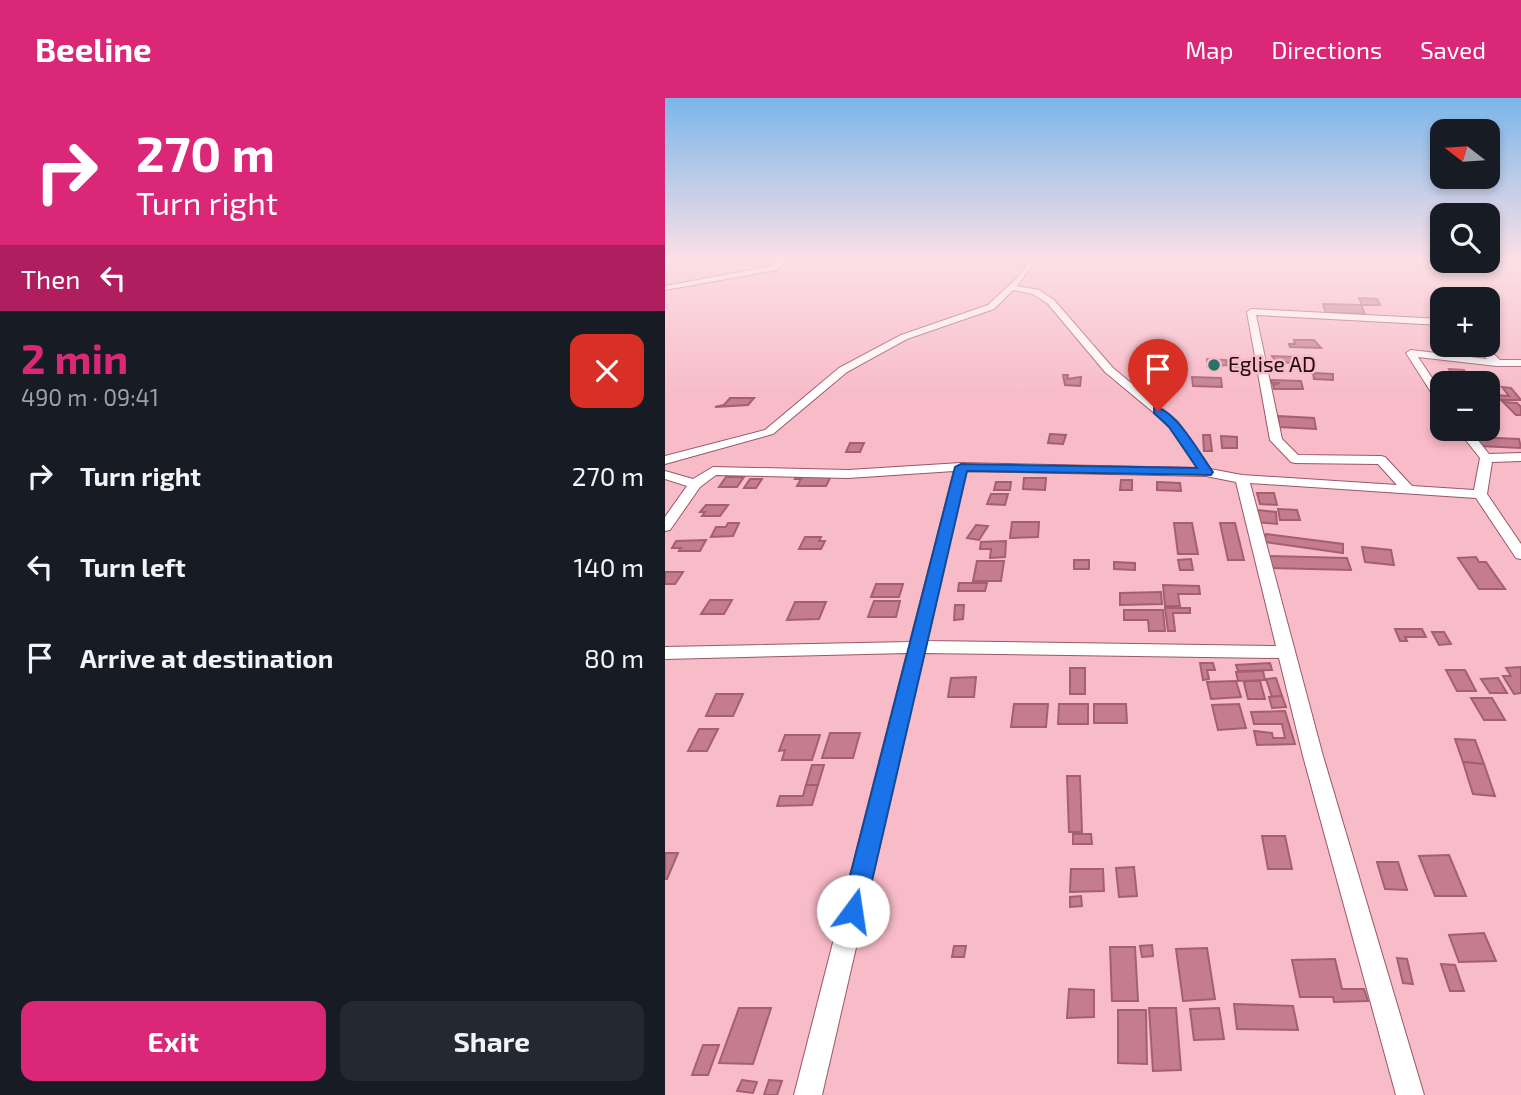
<!DOCTYPE html>
<html lang="en">
<head>
<meta charset="utf-8">
<style>
	body { margin:0; font-family:"Exo 2",sans-serif; background:#242831; color:#f1f3f6; height:100vh; display:flex; flex-direction:column; font-size:26px; white-space:nowrap }
	* { box-sizing:border-box; margin:0 }
	p { font-size:23px; color:#9ea1a6 }
	.icon { flex:none; width:38px; height:38px; fill:none; stroke:currentColor; stroke-width:2; stroke-linecap:round; stroke-linejoin:round }
	.map { position:relative; flex:1; overflow:hidden }
	.sheet { display:flex; flex-direction:column; background:#171b24; width:665px }
	.sheet>* { flex:none }
	.hud { background:#db2777; color:#fff; overflow:hidden }
	.needle { width:46px; rotate:287deg }
	.buttons { position:absolute; left:765px; top:21px; display:grid; gap:14px }
	.buttons a { display:grid; place-items:center; width:70px; height:70px; border-radius:14px; background:#171b24; box-shadow:0 4px 10px #0003; font-size:35px }
	.pin { position:absolute; display:grid; place-items:center; width:60px; height:60px; color:#fff; margin:-72px -30px; border-radius:50% 50% 50% 0; rotate:-45deg; box-shadow:0 0 7px #0007 }
	.pin .icon { rotate:45deg }
	.me { position:absolute; width:77px; margin:-38px; rotate:14deg; stroke-linejoin:round; filter:drop-shadow(0 0 5px #0008) }
	.turn { display:flex; align-items:center; gap:24px; height:147px; padding:0 21px; font-size:32px }
	.turn .icon { width:91px; height:91px; stroke-width:2.5 }
	.turn b { display:block; font-size:49px; line-height:60px }
	.then { display:flex; align-items:center; height:66px; padding:0 21px; background:#0003; gap:14px; font-size:26px }
	.round { display:grid; place-items:center; flex:none; width:74px; height:74px; border-radius:14px; background:#242831 }
	.summary { display:flex; align-items:center; justify-content:space-between; height:119px; padding:0 21px }
	h1 { font-size:42px; font-weight:700; line-height:52px; color:#db2777 }
	.button { display:flex; gap:14px; margin-top:auto; padding:14px 21px }
	.button a { flex:1; height:80px; border-radius:14px; background:#db2777; color:#fff; font-size:28px; font-weight:700; line-height:80px; text-align:center }
	.button a+a { background:#242831; color:#f1f3f6 }
	ul { padding:0; list-style:none }
	li { display:flex; align-items:center; gap:21px; height:91px; padding:0 21px }
	li div { flex:1 }
	li b { display:block; font-size:26px }
	li em { font-style:normal }
	header { display:flex; align-items:center; gap:42px; box-sizing:border-box; height:98px; padding:0 35px; background:#db2777; color:#fff }
	header strong { font-size:33px }
	nav { display:flex; gap:38px; margin-inline-start:auto; font-size:24px }
	main { display:flex; flex:1; min-height:0 }
	.map>svg:first-child { display:block }
</style>
</head>
<body>
<header>
<strong>Beeline</strong>
<nav><a>Map</a><a>Directions</a><a>Saved</a></nav>
</header>
<main>
<section class="sheet">
<div class="hud">
<div class="turn"><svg class="icon" aria-label="right" viewBox="0 0 24 24"><path d="M7 20v-9h11M14 6l5 5-5 5"/></svg><div><b>270 m</b>Turn right</div></div>
<div class="then">Then<svg class="icon" aria-label="left" viewBox="0 0 24 24"><path d="M17 20v-9H6M10 6l-5 5 5 5"/></svg></div>
</div>
<div class="summary"><div><h1>2 min</h1><p>490 m · 09:41</p></div><a class="round" style="background:#d93025;color:#fff"><svg class="icon" aria-label="close" viewBox="0 0 24 24"><path d="M6 6l12 12M18 6L6 18"/></svg></a></div>
<ul>
<li><svg class="icon" aria-label="right" viewBox="0 0 24 24"><path d="M7 20v-9h11M14 6l5 5-5 5"/></svg><div><b>Turn right</b></div><em>270 m</em></li>
<li><svg class="icon" aria-label="left" viewBox="0 0 24 24"><path d="M17 20v-9H6M10 6l-5 5 5 5"/></svg><div><b>Turn left</b></div><em>140 m</em></li>
<li><svg class="icon" aria-label="arrive" viewBox="0 0 24 24"><path d="M6 21V4h12l-3 4 3 4H6"/></svg><div><b>Arrive at destination</b></div><em>80 m</em></li>
</ul>
<div class="button"><a>Exit</a><a>Share</a></div>
</section>
<div class="map">
<svg width="856" height="997" viewBox="0 0 856 997">
	<rect width="100%" height="100%" fill="#f8bbc8"/>
	<g fill="#c57d8e" stroke="#a45f70" stroke-width="2">
		<path d="M694,200L712,201L715,207H697Z"/>
		<path d="M658,206L696,207L700,216L661,215Z"/>
		<path d="M629,242H649L656,250L625,249L624,246H630Z"/>
		<path d="M489,258H509L510,274H489Z"/>
		<path d="M607,258L629,259L631,265L611,264Z"/>
		<path d="M542,261L561,262L562,267L542,269Z"/>
		<path d="M563,263L581,264L584,271L564,269Z"/>
		<path d="M784,271L799,272L804,280L787,277Z"/>
		<path d="M648,275L668,276V282L649,281Z"/>
		<path d="M398,277H403L402,281L416,279L415,288L400,287Z"/>
		<path d="M527,279L556,280L557,289L528,288Z"/>
		<path d="M606,282L636,283L638,291H609L608,287L615,285H607Z"/>
		<path d="M837,289L846,290L856,302H833L830,297L844,298Z"/>
		<path d="M65,300H89L83,307L50,309L59,307Z"/>
		<path d="M838,304L852,305L856,309V317H851Z"/>
		<path d="M613,318L649,320L651,331L614,329Z"/>
		<path d="M385,336L401,337L398,346L383,345Z"/>
		<path d="M538,337H545L547,353H539Z"/>
		<path d="M556,338L572,339V350H557Z"/>
		<path d="M809,339L854,341L856,350L815,348Z"/>
		<path d="M185,345H199L195,354H181Z"/>
		<path d="M132,378H166L161,388H132L136,381H130Z"/>
		<path d="M61,379H79L72,389H54Z"/>
		<path d="M359,380H381L380,392L358,391Z"/>
		<path d="M85,381H97L91,390H79Z"/>
		<path d="M456,382H467V392H455Z"/>
		<path d="M331,384H346L345,392H329Z"/>
		<path d="M492,384L515,385L516,393L492,392Z"/>
		<path d="M592,395H609L612,407L595,406Z"/>
		<path d="M326,396H343L340,407L322,406Z"/>
		<path d="M41,407H63L55,418H37L40,414H35Z"/>
		<path d="M613,411L632,412L635,422H615Z"/>
		<path d="M592,412L611,414L612,426L591,424Z"/>
		<path d="M347,424H374L373,439L345,440Z"/>
		<path d="M63,425H74L68,438L46,439L51,429H61Z"/>
		<path d="M509,425H527L533,456H513Z"/>
		<path d="M555,425H570L579,462H563Z"/>
		<path d="M311,427L323,428L314,442L302,440Z"/>
		<path d="M601,436L678,446V455L599,444Z"/>
		<path d="M140,439H156L154,443H160L156,451H134Z"/>
		<path d="M41,442L35,453H14L16,450H7L11,443Z"/>
		<path d="M341,443L340,459L325,460L326,451H315L316,444Z"/>
		<path d="M697,449L726,452L729,467L700,464Z"/>
		<path d="M601,458L682,460L686,472L604,470Z"/>
		<path d="M811,459L814,464H821L840,491H814L793,460Z"/>
		<path d="M526,461L528,472H515L513,462Z"/>
		<rect x="409" y="462" width="15" height="9"/>
		<path d="M312,463H339L336,483H308Z"/>
		<path d="M449,464L470,465V472L449,471Z"/>
		<path d="M0,474H18L10,486H0Z"/>
		<path d="M294,485H322L320,493H293Z"/>
		<path d="M211,486H238L234,499H206Z"/>
		<path d="M498,487L534,488L535,496H513L515,508H500Z"/>
		<path d="M496,494L497,506L455,507V495Z"/>
		<path d="M45,502H67L59,516H36Z"/>
		<path d="M209,503H235L231,519H203Z"/>
		<path d="M130,504H161L154,521L122,522Z"/>
		<path d="M290,507H299L298,521L289,522Z"/>
		<path d="M500,510H525V515H508L510,533H503Z"/>
		<path d="M459,512H498L500,533H484L483,522H459Z"/>
		<path d="M730,531H757L761,539H740L742,543H735Z"/>
		<path d="M767,534H779L786,546L774,547Z"/>
		<path d="M535,565H548L550,572H542L544,581L538,582Z"/>
		<path d="M605,565L607,572L573,573L571,567Z"/>
		<path d="M856,569V595L849,596L838,578H846L841,570Z"/>
		<rect x="405" y="570" width="15" height="26"/>
		<path d="M781,572H800L811,593H792Z"/>
		<path d="M598,573L600,582L573,583L571,574Z"/>
		<path d="M311,579L309,599H283L286,580Z"/>
		<path d="M611,580L617,598L607,599L601,581Z"/>
		<path d="M833,580L842,595H825L816,581Z"/>
		<path d="M571,583L576,599L546,601L542,584Z"/>
		<path d="M582,583H595L600,601H583L579,585Z"/>
		<path d="M51,596H78L68,618H41Z"/>
		<path d="M617,598L621,609L607,610L604,599Z"/>
		<path d="M806,600H827L840,622H819Z"/>
		<path d="M349,606H383L381,629H346Z"/>
		<path d="M394,606H423V626H393Z"/>
		<path d="M429,606H461L462,625H429Z"/>
		<path d="M574,606L581,630L553,632L547,607Z"/>
		<path d="M620,613L630,646L592,647L589,633L607,635L608,640H620L617,626H589L586,614Z"/>
		<path d="M34,631H53L42,653H23Z"/>
		<path d="M165,635H195L188,660H157Z"/>
		<path d="M120,637H155L147,662H117L120,652L114,653Z"/>
		<path d="M790,641L810,642L819,666L798,664Z"/>
		<path d="M798,664L819,666L830,698L808,696Z"/>
		<path d="M147,667H159L153,687H141Z"/>
		<path d="M402,678H415L417,734H404Z"/>
		<path d="M141,687H153L147,707L112,708L115,698H138Z"/>
		<path d="M408,736H426L427,746H408Z"/>
		<path d="M597,738H620L627,771H603Z"/>
		<path d="M0,755H13L2,781H0Z"/>
		<path d="M784,757L801,798H770L754,758Z"/>
		<path d="M712,764H733L742,792L720,791Z"/>
		<path d="M469,769L472,798L454,799L451,770Z"/>
		<path d="M406,771H438L439,793L405,794Z"/>
		<path d="M416,798L417,808L405,809V799Z"/>
		<path d="M819,835L831,863L794,864L784,837Z"/>
		<path d="M487,847L488,858L477,859L475,848Z"/>
		<path d="M289,848H301L299,859H287Z"/>
		<path d="M445,849H470L473,903H447Z"/>
		<path d="M542,850L550,901L518,903L511,851Z"/>
		<path d="M732,860L742,861L748,886L738,885Z"/>
		<path d="M670,861L677,891H699L703,903L669,904L668,899H635L627,862Z"/>
		<path d="M776,866L790,867L799,893H785Z"/>
		<path d="M404,891L429,892V919L402,920Z"/>
		<path d="M569,906L628,908L633,932L572,931Z"/>
		<path d="M74,910H106L88,966L54,965Z"/>
		<path d="M484,910H511L516,972L488,973Z"/>
		<path d="M554,910L559,941L529,942L525,911Z"/>
		<path d="M453,912H481L482,966L453,965Z"/>
		<path d="M38,947H54L43,977H27Z"/>
		<path d="M77,982L92,984L88,995L72,993Z"/>
		<path d="M104,982L117,983L112,997H99Z"/>
	</g>
	<g fill="none" stroke-linecap="round" stroke-linejoin="round">
		<g stroke="#9a5767" stroke-width="2">
			<g id="minor">
				<path d="M117,160H125L112,172L0,192V188L107,168Z"/>
				<path d="M366,160H373L352,188L374,192L389,202L448,270L513,324L545,371L577,377L732,387L713,366L630,365L626,364L605,342L582,214L586,211L777,221V227L591,217L617,341L633,357L716,358L720,359L747,388L809,392L815,360L792,331H804L824,356L856,355V363L827,364L822,396L856,446V461L851,460L811,400L585,385L658,658L759,997H731L638,658L614,560L259,555L157,997H129L242,555L0,561V549L245,544L289,373L183,380L51,377L35,389L5,432L0,433V419L22,388L0,381V373L28,381L48,369L183,372L296,365L532,370L505,328L440,274L383,206L368,196L348,192L329,211L242,241L182,274L108,336L0,366V358L100,332L174,270L236,237L323,207L354,178ZM301,373L541,378L571,384L611,548L262,543Z"/>
				<path d="M809,247H819L835,262H856V268H832L753,259L777,295V306L773,305L741,255L746,252L822,261Z"/>
			</g>
		</g>
		<use href="#minor" fill="#fff" fill-rule="evenodd"/>
	</g>
	<linearGradient id="sky" x2="0" y2="1"><stop stop-color="#7bb6ea"/><stop offset="0.54" stop-color="#fce0e6"/><stop offset="1" stop-color="#fce0e6" stop-opacity="0"/></linearGradient>
	<rect width="856" height="299" fill="url(#sky)"/>
	<path fill="#1a73e8" stroke="#114b97" stroke-width="2" d="M489,310C509,308 536,358 548,374L546,377L302,373L200,813L196,820L188,823L180,820L176,813L290,369L296,366L532,370L504,329L489,315Z"/>
	<circle fill="#297169" stroke="#f8bbc8" stroke-width="2.5" cx="549" cy="267" r="7"/>
	<g text-anchor="middle" stroke-width="5" stroke-linejoin="round" paint-order="stroke">
		<g font-size="21" fill="#21080f" stroke="#f8bbc8" text-anchor="start">
			<text x="563" y="274">Eglise AD</text>
		</g>
	</g>
</svg>
<div class="buttons">
<a><svg class="needle" viewBox="-14 -14 28 28"><path d="M0-13l5 13h-10z" fill="#e53935"/><path d="M0 13l5-13h-10z" fill="#9ea1a6"/></svg></a>
<a><svg class="icon" aria-label="search" viewBox="0 0 24 24"><circle cx="10" cy="10" r="6"/><path d="M15 15l6 6"/></svg></a>
<a>+</a>
<a>−</a>
</div>
<div class="pin" style="left:493px;top:313px;background:#d93025"><svg class="icon" aria-label="arrive" viewBox="0 0 24 24"><path d="M6 21V4h12l-3 4 3 4H6"/></svg></div>
<svg class="me" style="left:188px;top:813px" viewBox="-20 -20 40 40"><circle r="19" fill="#fff"/><path d="M0-13L10 11 0 6-10 11z" fill="#1a73e8"/></svg>
</div>
</main>
</body>
</html>
